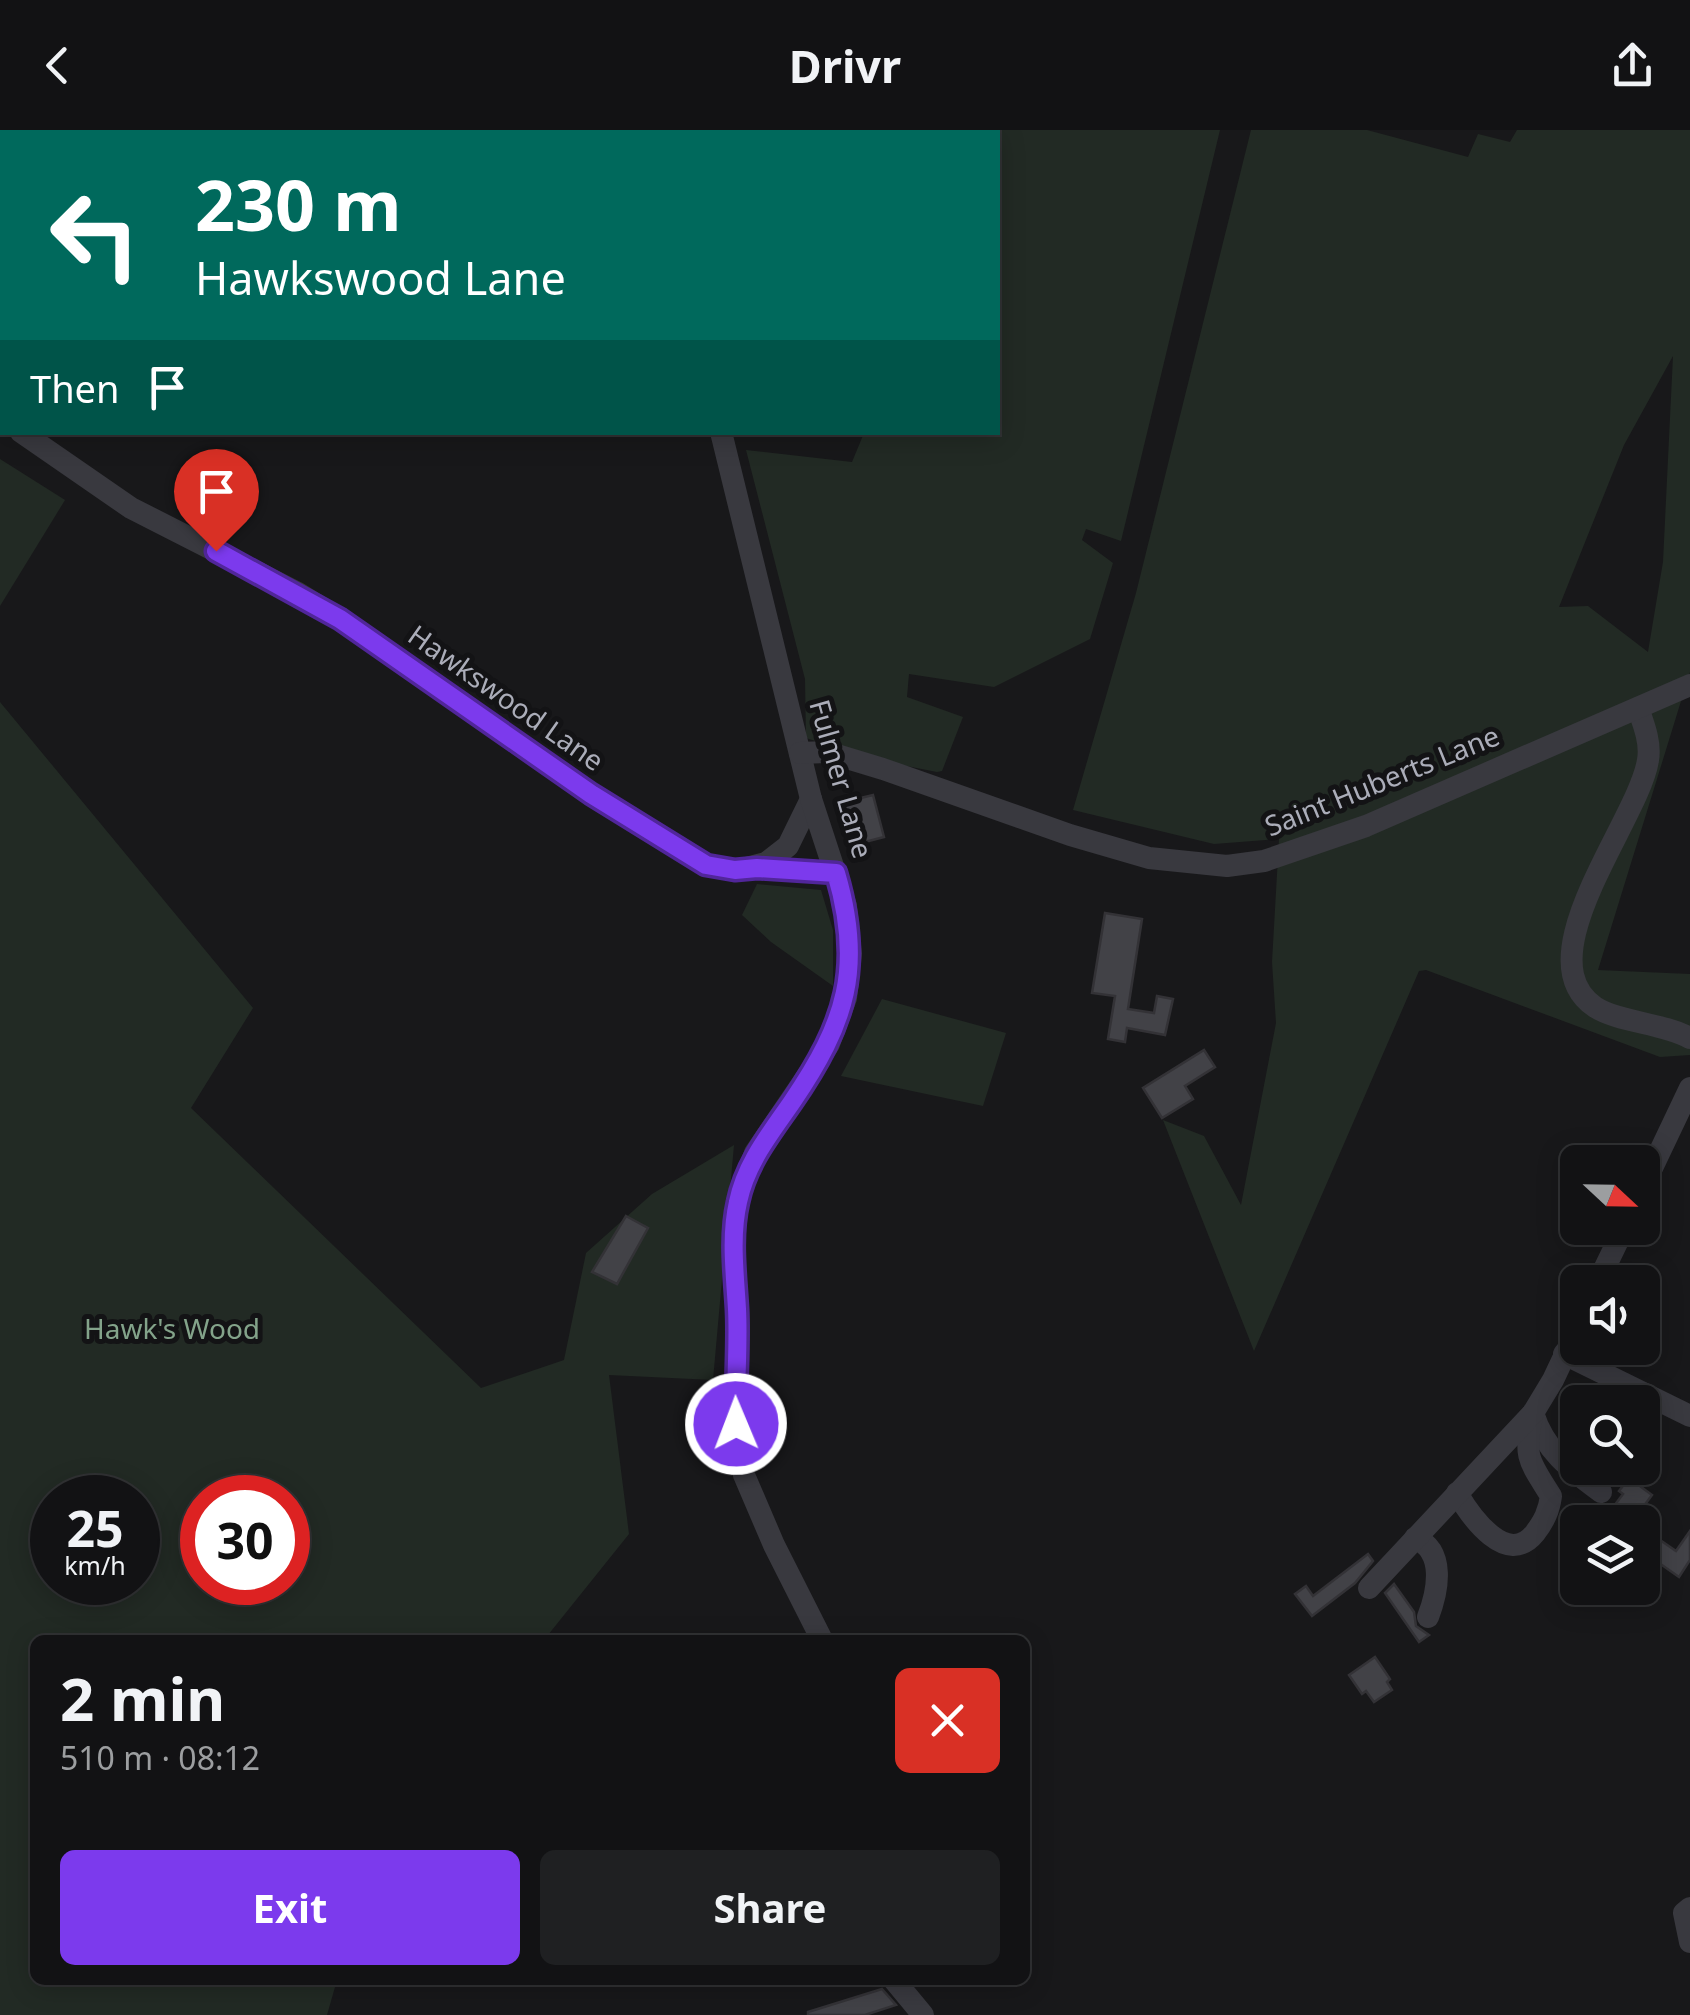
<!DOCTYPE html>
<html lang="en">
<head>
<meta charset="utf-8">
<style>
	body { margin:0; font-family:"Noto Sans",sans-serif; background:#1f2022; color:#f1f3f6; height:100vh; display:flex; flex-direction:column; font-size:38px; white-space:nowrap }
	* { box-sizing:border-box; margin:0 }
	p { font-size:32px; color:#9c9ea0 }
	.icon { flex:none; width:55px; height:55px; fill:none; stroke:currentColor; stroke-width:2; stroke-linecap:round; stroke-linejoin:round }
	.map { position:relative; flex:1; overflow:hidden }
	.panel { position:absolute; left:30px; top:1505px; width:1000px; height:350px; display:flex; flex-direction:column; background:#121214; border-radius:15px; box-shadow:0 5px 25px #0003,0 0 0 2px #313234 }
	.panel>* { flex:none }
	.guide { position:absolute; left:0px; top:0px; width:1000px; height:305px; box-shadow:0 5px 25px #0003,0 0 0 2px #313234; background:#00695c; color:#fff; overflow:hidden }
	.needle { width:65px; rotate:112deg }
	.tools { position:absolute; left:1560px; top:1015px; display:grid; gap:20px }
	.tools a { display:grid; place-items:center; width:100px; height:100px; border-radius:15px; background:#121214; box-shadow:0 5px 25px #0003,0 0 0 2px #313234; font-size:50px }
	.speed { position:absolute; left:30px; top:1345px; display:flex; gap:20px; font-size:50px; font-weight:700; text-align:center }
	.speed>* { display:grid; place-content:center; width:130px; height:130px; border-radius:50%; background:#121214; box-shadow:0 5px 25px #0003,0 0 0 2px #313234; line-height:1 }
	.speed small { font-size:25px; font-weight:400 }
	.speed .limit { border:15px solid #d22; background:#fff; color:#111 }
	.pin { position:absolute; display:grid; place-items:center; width:85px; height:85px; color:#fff; margin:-102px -42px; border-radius:50% 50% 50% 0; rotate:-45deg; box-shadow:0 0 10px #0007 }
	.pin .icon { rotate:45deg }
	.me { position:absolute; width:110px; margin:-55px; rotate:359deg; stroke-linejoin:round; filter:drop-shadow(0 0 8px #0008) }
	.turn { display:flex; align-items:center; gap:35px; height:210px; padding:0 30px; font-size:45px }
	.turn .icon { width:130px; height:130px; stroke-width:2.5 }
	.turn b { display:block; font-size:70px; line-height:85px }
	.then { display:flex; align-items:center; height:95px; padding:0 30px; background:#0003; gap:20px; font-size:38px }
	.round { display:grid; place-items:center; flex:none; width:105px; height:105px; border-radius:15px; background:#1f2022 }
	.overview { display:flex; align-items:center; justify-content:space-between; height:170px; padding:0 30px }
	h1 { font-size:60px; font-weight:700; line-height:75px }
	.button { display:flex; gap:20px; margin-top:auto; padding:20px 30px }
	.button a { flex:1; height:115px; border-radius:15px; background:#7c3aed; color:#fff; font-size:40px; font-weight:700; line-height:115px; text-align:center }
	.button a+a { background:#1f2022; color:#f1f3f6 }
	header { display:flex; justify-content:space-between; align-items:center; height:130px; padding:0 30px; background:#121214; font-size:45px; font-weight:700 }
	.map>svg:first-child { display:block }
</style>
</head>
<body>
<header><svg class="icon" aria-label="back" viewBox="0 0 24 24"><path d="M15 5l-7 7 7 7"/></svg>Drivr<svg class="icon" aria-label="share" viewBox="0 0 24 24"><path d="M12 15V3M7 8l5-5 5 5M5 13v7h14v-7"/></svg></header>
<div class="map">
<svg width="1690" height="1885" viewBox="0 0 1690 1885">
	<rect width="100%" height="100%" fill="#18181a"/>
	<g fill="#222a24" fill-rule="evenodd">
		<path d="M0,0H493L2,2V260Z"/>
		<path d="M982,0H1220L1121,411L1086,399L1082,410L1113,433L1090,509L994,557L909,544L907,567L963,587L942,641L937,642L871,629L806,608L805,549L746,320L852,332L864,303L998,302V2H981Z"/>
		<path d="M1251,0H1367L1468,27L1478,4L1510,12L1517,0H1690V542L1598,840L1690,844V925L1660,927L1426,840L1419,841L1254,1221L1163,990L1204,1006L1241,1075L1276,893L1272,832L1279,709L1214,714L1073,680L1136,463ZM1673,226L1663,432L1648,522L1588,476L1559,477L1624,315Z"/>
		<path d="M0,329L65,370L0,476Z"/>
		<path d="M0,572L253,878L191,978L481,1258L564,1230L586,1123L652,1064L734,1015L713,1250L609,1245L629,1404L544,1510H35V1850H337L327,1885H0ZM52,1368H138V1452H52ZM202,1368H288V1452H202Z"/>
		<path d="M757,754L821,760L833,800V856L771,812L742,785Z"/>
		<path d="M882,869L1006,903L983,976L841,946Z"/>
	</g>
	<g fill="#424247" stroke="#333236" stroke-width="2.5">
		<path d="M873,665L884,707L861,713L858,703L852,705L844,672Z"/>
		<path d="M1105,783L1142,789L1128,879L1154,883L1157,866L1173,869L1165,905L1127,898L1125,912L1108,909L1115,866L1092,863Z"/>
		<path d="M1204,920L1215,937L1185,956L1193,969L1162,988L1143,958Z"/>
		<path d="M626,1086L648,1098L617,1154L592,1142Z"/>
		<path d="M1629,1348L1652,1365L1632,1392H1602L1623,1364L1619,1361Z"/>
		<path d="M1690,1401V1430L1679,1447L1649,1426L1660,1410L1676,1421Z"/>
		<path d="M1368,1424L1373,1431L1355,1453L1312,1486L1295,1464L1306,1456L1313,1466Z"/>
		<path d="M1394,1454L1414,1482L1416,1496L1429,1505L1419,1512L1385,1463Z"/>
		<path d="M1375,1527L1390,1549L1387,1552L1392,1560L1374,1572L1366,1561L1362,1564L1349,1545Z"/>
		<path d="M882,1859L896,1875L865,1885H808V1882Z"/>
	</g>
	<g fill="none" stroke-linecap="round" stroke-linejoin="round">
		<g stroke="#39393f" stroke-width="22">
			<path d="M679,2V0"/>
			<path d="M0,285L2,287"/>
			<path d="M21,302L131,378L296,462L340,489L591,664L706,735L735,741L766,733L788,716L811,669"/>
			<path d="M721,302L811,669L846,776L851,824L846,868L829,914L755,1023L737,1072L733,1123L737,1183L735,1293L744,1345L774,1415L822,1510"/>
			<path d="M1638,578C1644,595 1651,613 1648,630C1639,690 1523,828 1595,877C1618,892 1662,893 1690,908"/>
			<path d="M800,623L827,622L883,639L1070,705L1149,728L1227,736L1264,731L1366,696L1690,555"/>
			<path d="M757,737L836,743"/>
			<path d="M1642,1059L1690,958"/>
			<path d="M1598,1152L1624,1098"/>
			<path d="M1564,1224L1690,1286"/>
			<path d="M1533,1283C1545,1321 1570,1339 1601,1362"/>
			<path d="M1457,1363C1471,1387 1507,1438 1535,1403C1544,1391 1549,1381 1551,1366C1530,1332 1523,1328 1532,1287"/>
			<path d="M1415,1408C1446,1421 1438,1461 1428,1487"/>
			<path d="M1369,1458L1533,1283L1553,1250L1578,1197"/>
			<path d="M1690,1778L1684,1783L1690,1812"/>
			<path d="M894,1850L923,1885"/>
		</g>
	</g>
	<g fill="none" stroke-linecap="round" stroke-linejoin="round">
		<g stroke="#51269a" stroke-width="25">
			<path id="route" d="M216,421L340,489L591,664L706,735L735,740L757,738L836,743C864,837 846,893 792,972C770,1004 746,1033 738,1072C730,1107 735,1144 737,1179C739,1217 735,1255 736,1294"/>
		</g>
		<use href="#route" stroke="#7c3aed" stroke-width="18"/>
	</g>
	<g text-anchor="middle" stroke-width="10" stroke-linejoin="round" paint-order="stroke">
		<g font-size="28" fill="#abadb9" stroke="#131315">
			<text transform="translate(506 568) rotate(35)" y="10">Hawkswood Lane</text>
			<text transform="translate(841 649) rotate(74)" y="10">Fulmer Lane</text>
			<text transform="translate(1382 651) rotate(-22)" y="10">Saint Huberts Lane</text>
		</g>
		<g font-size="28" fill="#83a38a" stroke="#131315">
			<text x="172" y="1209">Hawk's Wood</text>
		</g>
	</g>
</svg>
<div class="tools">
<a><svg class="needle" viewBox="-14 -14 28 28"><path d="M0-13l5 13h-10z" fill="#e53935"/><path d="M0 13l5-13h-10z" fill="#9c9ea0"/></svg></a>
<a><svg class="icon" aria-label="sound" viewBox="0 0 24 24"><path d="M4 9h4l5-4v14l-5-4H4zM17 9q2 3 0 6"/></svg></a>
<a><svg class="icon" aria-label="search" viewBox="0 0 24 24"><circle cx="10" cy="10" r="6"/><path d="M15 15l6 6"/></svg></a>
<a><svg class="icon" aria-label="layers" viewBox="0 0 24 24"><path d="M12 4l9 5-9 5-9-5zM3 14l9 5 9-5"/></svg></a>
</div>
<div class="speed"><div>25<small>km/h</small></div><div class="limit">30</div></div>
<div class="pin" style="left:216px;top:421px;background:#d93025"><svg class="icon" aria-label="arrive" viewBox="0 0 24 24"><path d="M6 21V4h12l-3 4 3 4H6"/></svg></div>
<svg class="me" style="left:736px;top:1294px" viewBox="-20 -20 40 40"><circle r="17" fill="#7c3aed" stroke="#fff" stroke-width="3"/><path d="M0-11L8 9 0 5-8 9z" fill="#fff"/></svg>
<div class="guide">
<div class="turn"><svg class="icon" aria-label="left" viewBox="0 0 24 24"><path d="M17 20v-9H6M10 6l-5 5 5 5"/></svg><div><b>230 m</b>Hawkswood Lane</div></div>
<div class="then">Then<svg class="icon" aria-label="arrive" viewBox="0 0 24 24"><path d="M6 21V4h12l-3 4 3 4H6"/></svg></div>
</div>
<section class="panel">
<div class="overview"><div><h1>2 min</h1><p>510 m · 08:12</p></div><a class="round" style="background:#d93025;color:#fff"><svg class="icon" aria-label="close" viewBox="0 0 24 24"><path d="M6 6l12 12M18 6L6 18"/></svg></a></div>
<div class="button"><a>Exit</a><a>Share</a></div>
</section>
</div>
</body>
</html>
